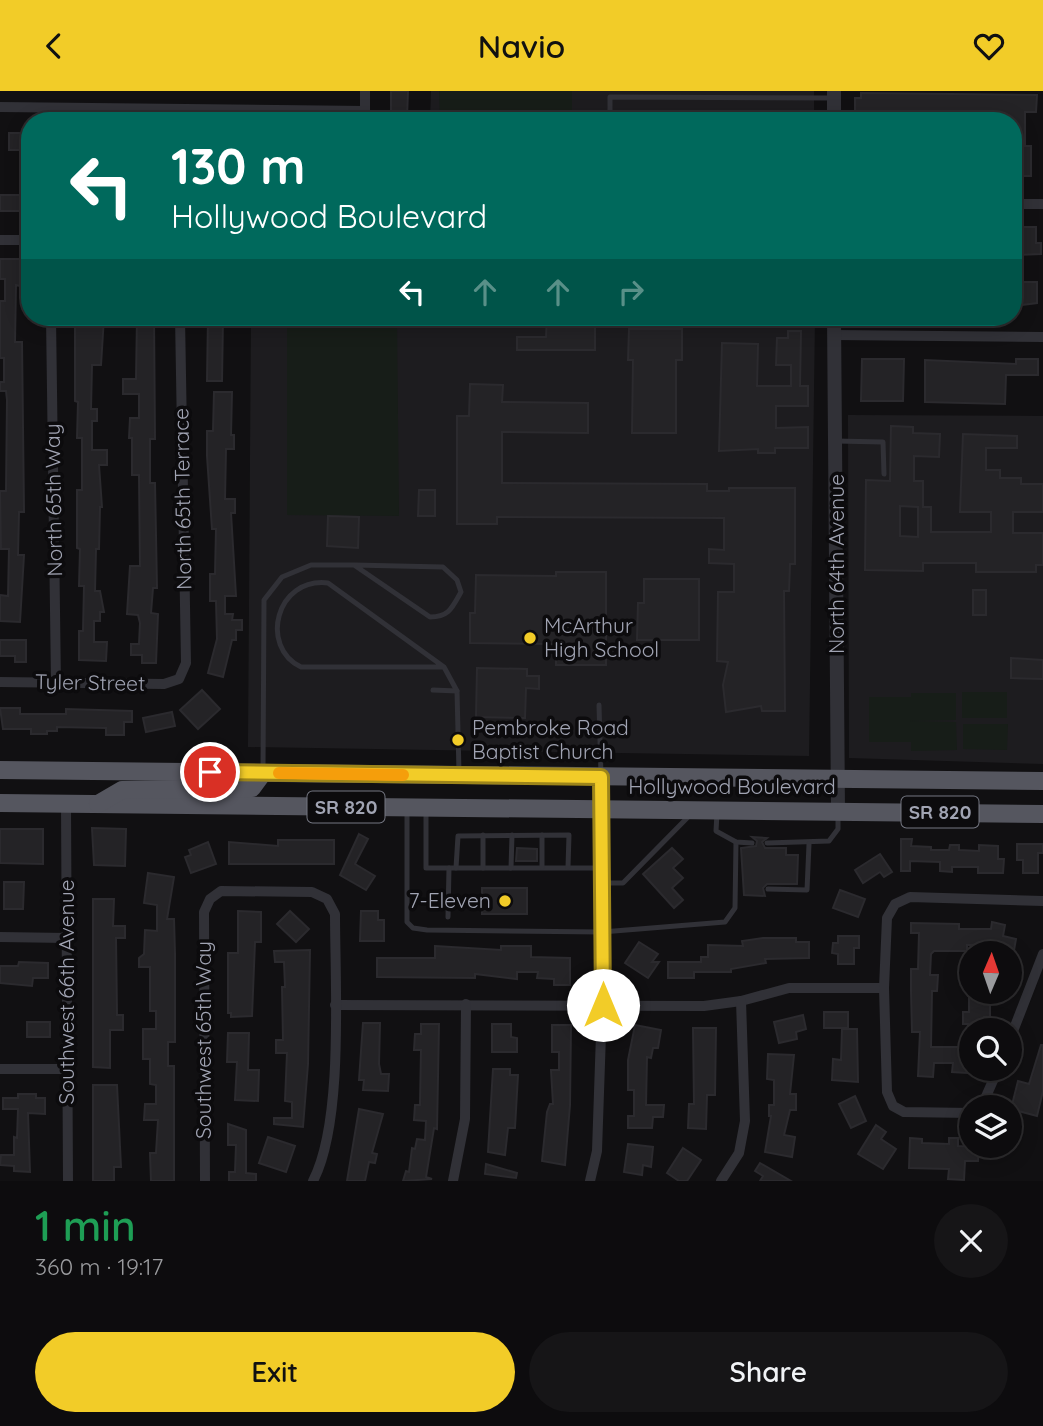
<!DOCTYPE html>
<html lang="en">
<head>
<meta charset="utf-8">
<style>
	body { margin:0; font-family:Quicksand,sans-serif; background:#161517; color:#f1f3f6; height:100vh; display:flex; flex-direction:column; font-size:26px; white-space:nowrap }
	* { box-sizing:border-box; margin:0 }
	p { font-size:23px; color:#9a9b9e }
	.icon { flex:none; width:38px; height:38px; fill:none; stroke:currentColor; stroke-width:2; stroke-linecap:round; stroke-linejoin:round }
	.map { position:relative; height:1090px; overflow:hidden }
	.panel { display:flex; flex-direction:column; background:#0d0c0e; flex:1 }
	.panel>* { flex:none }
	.top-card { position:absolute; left:21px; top:21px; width:1001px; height:214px; border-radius:28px; box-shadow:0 4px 18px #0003,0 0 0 2px #2d2c2e; background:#00695c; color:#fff; overflow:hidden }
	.needle { width:46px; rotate:2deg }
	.fabs { position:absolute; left:959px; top:850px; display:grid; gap:14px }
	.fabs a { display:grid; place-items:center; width:63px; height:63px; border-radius:50%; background:#0d0c0e; box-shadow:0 4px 18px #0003,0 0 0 2px #2d2c2e; font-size:35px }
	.pin { position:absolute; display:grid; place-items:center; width:60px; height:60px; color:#fff; margin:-30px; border:4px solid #fff; border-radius:50%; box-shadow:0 2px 7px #0007 }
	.me { position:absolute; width:77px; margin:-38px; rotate:0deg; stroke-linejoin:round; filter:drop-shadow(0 0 5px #0008) }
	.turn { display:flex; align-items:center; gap:24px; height:147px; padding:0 35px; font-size:32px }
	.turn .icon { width:91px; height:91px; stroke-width:2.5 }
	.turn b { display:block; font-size:49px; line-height:60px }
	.lanes { display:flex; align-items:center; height:66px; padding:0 35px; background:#0003; justify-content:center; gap:35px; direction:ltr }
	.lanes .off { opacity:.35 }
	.round { display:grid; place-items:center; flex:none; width:74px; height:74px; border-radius:37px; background:#161517 }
	.summary { display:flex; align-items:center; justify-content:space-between; height:119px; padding:0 35px }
	h1 { font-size:42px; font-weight:600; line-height:52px; color:#1e9e55 }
	.primary-button { display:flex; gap:14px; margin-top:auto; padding:14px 35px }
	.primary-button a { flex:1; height:80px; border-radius:42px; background:#f2cc28; color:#111; font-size:28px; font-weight:600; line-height:80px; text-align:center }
	.primary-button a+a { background:#161517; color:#f1f3f6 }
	header { display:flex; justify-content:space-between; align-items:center; height:91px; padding:0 35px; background:#f2cc28; color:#111; font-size:32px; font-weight:600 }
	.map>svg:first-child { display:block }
</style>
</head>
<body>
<header><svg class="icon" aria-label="back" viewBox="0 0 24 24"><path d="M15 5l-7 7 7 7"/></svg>Navio<svg class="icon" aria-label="heart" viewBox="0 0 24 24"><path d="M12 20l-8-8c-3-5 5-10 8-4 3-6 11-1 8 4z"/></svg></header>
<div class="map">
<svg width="1043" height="1090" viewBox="0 0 1043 1090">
	<rect width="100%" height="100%" fill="#111012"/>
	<g fill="#1d1c1f">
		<path d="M431,0H814V30H430Z"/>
		<path d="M251,226H815L809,665L248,656Z"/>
		<path d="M848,324L1043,325V673L849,667Z"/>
	</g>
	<g fill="#171d18">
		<path d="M439,0H572V30H440Z"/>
		<path d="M287,226H397L399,425L287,424Z"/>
		<rect x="962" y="601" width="45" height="26"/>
		<path d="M911,602H956V629L910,630L956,631L957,659L911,660V651H869V606H911Z"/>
		<path d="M963,633H1008L1007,659L963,658Z"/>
	</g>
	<g fill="#242326" stroke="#2b2a2e" stroke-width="2" fill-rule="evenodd">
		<path d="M391,0H408L407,27H391Z"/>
		<path d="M861,2L1037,4L1036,21H1025V55H1031V85H1013L1012,27L949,30V22L911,21V30H885V23H855V7H861Z"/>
		<rect x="9" y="42" width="21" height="17"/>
		<rect x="0" y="104" width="30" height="16"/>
		<path d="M1013,136H1036V152H1041V163L1013,164Z"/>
		<path d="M0,168H21L20,195L16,194L15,251H22L24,421H19L18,464H24L20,531L0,530V504L8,505L9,458H1L0,400H6L7,309L6,300H0V291H4V267H0V210H5V188H0Z"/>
		<path d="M1014,191H1037V212L1014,215Z"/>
		<path d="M104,226L101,274H92L91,318H97V330H92V359H107V374H99L102,416H100L99,458H96L95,500H100L104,521H100V530H94V551H107L106,570L79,569V540H83L84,495H79L80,458L77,457V399H82V347H77L78,311L75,310V227Z"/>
		<path d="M137,226H154L155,348H150V392H155L157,497H153L151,522L158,523L156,572H142V564H131V553H139L140,532L138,524L127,523L130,475H140L139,384H132V347H129L130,327H139V303H123V288H136Z"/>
		<path d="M208,226H223L222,290H207Z"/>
		<path d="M547,226H595V259H517V246H546Z"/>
		<path d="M629,238H682V269H676V342H632L633,269H628Z"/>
		<path d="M788,240H801L800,295H808V315H776V337L808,336V357H775V362H758V358L719,360L722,252L758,253L757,295H791V274H776L777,247H788Z"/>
		<path d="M862,268H904L903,310H861Z"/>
		<path d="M1016,268H1038V284H1006L1005,313L925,311V269L1016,273Z"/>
		<path d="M470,293L503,294L502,311L588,312V342L502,341V392L707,393V400H729V397H795V473H790L789,500H784L785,620H762L761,615L726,621L723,594L728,571L717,570L718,501H734V473L709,472V458L724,459V427L497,426V433H457V325H469Z"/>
		<path d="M214,301H232L231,344H234V358H226L225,408H235V422H231L236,505H225V523H233L232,529H242V539H236V549H232L223,586L208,582L217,548L216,510H210V483H215L216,438H212L207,365V340H213Z"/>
		<path d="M891,335L913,336V342L940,343L939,366L914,365V390H923V416H931V441H991V421H960L963,343L1017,345V357H986V379H1000V387H1021V393H1043V421H1013V442H1043V474H1036V481H976V472H923V480L865,479L866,389L890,390ZM900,415L918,416V446L900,445Z"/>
		<path d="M419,399H435V425H418Z"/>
		<path d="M328,425L359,426L358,457L327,455Z"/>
		<path d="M556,481H606V574H556V553L470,552V522H475L476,484L556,485Z"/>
		<path d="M644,488H699V549H637L638,512H644Z"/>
		<rect x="973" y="499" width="13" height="25"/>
		<path d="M0,549H26V571H15V565H0Z"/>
		<path d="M1011,567L1043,569V588L1011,587Z"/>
		<path d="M477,577L527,578V585H539V598L526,597L525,627L476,626Z"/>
		<path d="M202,599L220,618L198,638L180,619Z"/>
		<path d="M0,617H20V623H66V618L132,620V631H124V644H106V637L57,636V640H47V643H31V638H3Z"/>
		<path d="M172,621L175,635L146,641L143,627Z"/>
		<path d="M92,737L126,738L125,775L94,774Z"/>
		<path d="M0,738H43V773L0,772Z"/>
		<path d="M359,743L368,748L355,773L375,785L366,799L340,784Z"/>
		<path d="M752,746L767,747L762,751L765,757H786V764H798L797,793H767L763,797L765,805L744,804L741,757L756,755L757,750Z"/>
		<path d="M901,748H912L911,755L931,756V759H949L950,754H959V759L979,760V754L998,755V768H1004L1003,782H978V776H952V781L940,780V771L910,770V780H901Z"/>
		<path d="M278,749H334V773H229V751L278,755Z"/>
		<path d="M208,751L216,773L191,782L185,766L191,764L189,759Z"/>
		<path d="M1017,753H1043V762H1038V782H1023V769H1017Z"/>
		<path d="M517,757L537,758V770H516Z"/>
		<path d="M672,757L683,768L673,777L683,787L672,797L683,809L674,817L643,783Z"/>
		<path d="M880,763L892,781L884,786L880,781L863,792L855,779Z"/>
		<path d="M148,782L174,786L167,828H174L175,863V951H168V975H174V1090H151L150,1062H156L158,1029H144L145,1013H156V994L150,993V968H143V938H156V920H150V876H139V867L144,863L145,839L157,840V814L144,812Z"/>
		<path d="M4,791H24L23,818H4Z"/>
		<rect x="482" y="797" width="45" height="26"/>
		<path d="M840,799L865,808L858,826L833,817Z"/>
		<path d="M93,808H114L113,835H125V847H116L117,924H123V939H110V977L93,976Z"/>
		<path d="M238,820L261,821V851H255L252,925L231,926V922H228V862H238Z"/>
		<path d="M290,820L309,838L296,851L277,833Z"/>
		<path d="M361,820H378V829H384V850H360Z"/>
		<path d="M992,831L1005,834L1003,845L1016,848L1013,865L987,860L988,854H967V860H934L931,863L930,884H938L937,900H932L931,956H971L967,982L952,981L953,972H934L933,986L918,985L920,941H912L911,900V878H918L919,842H911V832L959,833V838H991Z"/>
		<path d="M838,845H859V857H854V873H838V863L832,862L833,852H838Z"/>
		<path d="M763,847H796V851H809V867L765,868L766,872L731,878V881H694V887H668V871H701V866H708V854L743,855L742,850Z"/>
		<path d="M639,851L658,863L652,871H659L648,887L625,872Z"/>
		<path d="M435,855L501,859V855H531V866L570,867V894H554V888L537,887L538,881H517V888L475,883V887L377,886V867H435Z"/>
		<path d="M310,859L308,973L303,1036L274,1033V1027H292V1011L285,1010L287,962H276V949H283L282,896H285L284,871H275L274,860Z"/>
		<path d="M19,871L48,872V887H33L32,895L0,892V875H18Z"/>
		<path d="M969,901H990V926H984V940H968V933H963V921H969Z"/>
		<rect x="824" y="921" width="24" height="16"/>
		<path d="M803,924L806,938L796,941L797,948L779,952L774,931Z"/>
		<rect x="27" y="931" width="23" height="15"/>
		<path d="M363,932H380L379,973L381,983H389L388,1000L363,999L364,989H359Z"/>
		<path d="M421,933H439L437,1038L434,1037L426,1086L432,1088L403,1090L406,1080L409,1081L412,1057L415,1058L417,1048L425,1049L426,1030L414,1029L415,1014H420L421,959H414L415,943H421Z"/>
		<path d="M492,933H511V946L517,947V961H492Z"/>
		<path d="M552,934H571L570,1014L565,1074L542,1070L547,1021L550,1013H553L551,979H559V961H552Z"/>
		<path d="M635,934L661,939L658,957H653L651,967L647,966L646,1014H664L663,1026H653L652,1037H628V1025H634V999H628V969Z"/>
		<path d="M693,937H716L715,1004H707L706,1038L688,1037L689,1013H694Z"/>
		<path d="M842,938H857L858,991L832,989L833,968L841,969Z"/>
		<path d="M228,942H249L248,979H259L258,1010L235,1009L237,971H227Z"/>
		<path d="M1041,954H1043V1000L1037,1025L1011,1018L1018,990L1029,993Z"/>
		<path d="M768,963L794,964L790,1003H796V1019H790L784,1044L795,1046L792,1066L765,1061L771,1025H769V1014H774V989L767,988Z"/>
		<path d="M493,978H510V984H518L515,1037H508L505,1064L488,1061Z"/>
		<path d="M93,994H117L121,1076H114V1090H93Z"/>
		<path d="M18,1003H36V1007H45V1023L28,1022L30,1081L14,1080V1075L0,1074L1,1064H14V1046L17,1047L18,1018H3V1007H18Z"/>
		<path d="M855,1005L866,1030L851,1037L839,1013Z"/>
		<path d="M359,1018L383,1023L372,1062L377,1063L375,1072L369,1071L365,1090H347Z"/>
		<path d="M228,1033L246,1039V1082L256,1083V1090H229V1081H235L236,1054H228Z"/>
		<path d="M876,1034L886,1041L881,1048L896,1058L883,1078L858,1063Z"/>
		<path d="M268,1046L295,1055L286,1081L259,1072Z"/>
		<path d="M910,1047L922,1048V1052L949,1053V1047H958V1055L979,1056L978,1070H965L964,1089L948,1088L949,1078L909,1077Z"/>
		<path d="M628,1053L653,1056L651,1076L643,1074L642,1084L624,1081Z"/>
		<path d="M683,1057L701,1069L687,1090H679L667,1082Z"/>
		<path d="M760,1072L791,1090H760L763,1085L755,1080Z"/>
		<path d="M486,1073L517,1082L516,1087L485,1083Z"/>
	</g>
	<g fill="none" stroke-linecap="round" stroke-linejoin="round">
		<g stroke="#313137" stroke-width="5">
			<path d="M610,30V6L831,7"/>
			<path d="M836,350L883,351L884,383"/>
			<path d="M444,576H301C259,556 276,486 328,492L444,576L457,600L459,681"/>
			<path d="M433,599L457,600"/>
			<path d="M599,614L601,684"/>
			<path d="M263,679L264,509L282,486L311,474H354L430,526C449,526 452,517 461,501L457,489L443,476L354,474"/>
			<path d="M407,719V831L413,837L427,839L602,841L725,831L735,817L736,751"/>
			<path d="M426,720V777H601"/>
			<path d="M717,722L716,740L736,751L752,752"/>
			<path d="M483,744V777"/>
			<path d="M542,744V776"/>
			<path d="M767,752L829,750L838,738V723"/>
			<path d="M456,777L458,745L569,744L568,776"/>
			<path d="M511,777L512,744"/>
			<path d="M602,792H623L691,723"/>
			<path d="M768,798L807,799L809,753"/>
			<path d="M448,826L449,777"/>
		</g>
		<g stroke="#313137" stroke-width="10">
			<path d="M0,16L365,20V0"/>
			<path d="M1013,113H1043"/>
			<path d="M0,149H30"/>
			<path d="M51,226L56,592"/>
			<path d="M834,244L1043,246"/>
			<path d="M0,591L164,593L179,588L186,572L180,226"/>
			<path d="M66,713L68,1090"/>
			<path d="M0,846L67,847"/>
			<path d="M335,914L704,915L741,910L789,897H884"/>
			<path d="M1010,948L1043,863"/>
			<path d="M0,978H67"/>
			<path d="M981,1017L998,978"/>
			<path d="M971,1022L904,1021L893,1015L887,1001L884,897L887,827L895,813L910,806L1043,810"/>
			<path d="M205,1090L204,821L210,808L221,800L312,801L327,808L335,823C335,892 344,1031 313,1090"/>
			<path d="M453,1090L465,1028L466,913"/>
			<path d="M590,1090L597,1060L602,914L601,686"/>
			<path d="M721,1090L739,1062L745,1030L741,910"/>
		</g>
		<g stroke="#313137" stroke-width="14">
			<path d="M834,0V30"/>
			<path d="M834,226L838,719"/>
		</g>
		<g stroke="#55565f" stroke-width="18">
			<path d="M0,679L1043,690"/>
			<path d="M0,712L1043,723"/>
			<path d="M98,713L122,699L252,697L263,682"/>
		</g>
	</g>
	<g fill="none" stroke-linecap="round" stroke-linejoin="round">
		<g stroke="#9d851a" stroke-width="18">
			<path id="route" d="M210,681L601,686L603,914"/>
		</g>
		<use href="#route" stroke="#f2cc28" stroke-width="12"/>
		<path stroke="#f59e0b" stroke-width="12" d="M279,682L403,684"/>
	</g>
	<g fill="#f2cc28" stroke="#0c0b0d" stroke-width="2.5">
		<circle cx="530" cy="547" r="7"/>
		<circle cx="458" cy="649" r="7"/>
		<circle cx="505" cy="810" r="7"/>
	</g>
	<g text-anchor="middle" stroke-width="7" stroke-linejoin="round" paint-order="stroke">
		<g fill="#0c0b0d" stroke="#747681" stroke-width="2">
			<rect x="307.5" y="700.5" width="77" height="31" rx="5"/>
			<rect x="901.5" y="705.5" width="77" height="31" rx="5"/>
		</g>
		<g font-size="19" font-weight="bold" fill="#a1a4b3">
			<text x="346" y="723">SR 820</text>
			<text x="940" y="728">SR 820</text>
		</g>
		<g font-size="21" fill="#a1a4b3" stroke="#0c0b0d">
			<text transform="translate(183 408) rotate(-91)" y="7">North 65th Terrace</text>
			<text transform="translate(54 409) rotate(-91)" y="7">North 65th Way</text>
			<text transform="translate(837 473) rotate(-90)" y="7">North 64th Avenue</text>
			<text transform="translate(90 592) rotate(1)" y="7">Tyler Street</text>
			<text x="732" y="703">Hollywood Boulevard</text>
			<text transform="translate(67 901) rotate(-90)" y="7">Southwest 66th Avenue</text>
			<text transform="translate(204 949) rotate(-90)" y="7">Southwest 65th Way</text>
		</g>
		<g font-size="21" fill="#a1a4b3" stroke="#0c0b0d" text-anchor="start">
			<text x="544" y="542">McArthur<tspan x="544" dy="24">High School</tspan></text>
			<text x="472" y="644">Pembroke Road<tspan x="472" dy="24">Baptist Church</tspan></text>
			<text x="491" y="817" text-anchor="end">7-Eleven</text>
		</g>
	</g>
</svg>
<div class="fabs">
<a><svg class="needle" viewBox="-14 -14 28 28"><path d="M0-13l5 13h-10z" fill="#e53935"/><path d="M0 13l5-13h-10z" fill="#9a9b9e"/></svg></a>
<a><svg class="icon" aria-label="search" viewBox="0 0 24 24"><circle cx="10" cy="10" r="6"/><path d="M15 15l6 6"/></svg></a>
<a><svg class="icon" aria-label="layers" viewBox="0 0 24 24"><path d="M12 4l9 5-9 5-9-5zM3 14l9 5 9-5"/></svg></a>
</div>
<div class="pin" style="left:210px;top:681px;background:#d93025"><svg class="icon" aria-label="arrive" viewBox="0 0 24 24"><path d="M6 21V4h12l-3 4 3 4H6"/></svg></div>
<svg class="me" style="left:603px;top:914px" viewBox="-20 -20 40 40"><circle r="19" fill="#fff"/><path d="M0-13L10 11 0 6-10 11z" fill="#f2cc28"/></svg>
<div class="top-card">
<div class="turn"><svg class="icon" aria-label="left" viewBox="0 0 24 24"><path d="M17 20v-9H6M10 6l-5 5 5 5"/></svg><div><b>130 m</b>Hollywood Boulevard</div></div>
<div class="lanes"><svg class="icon" aria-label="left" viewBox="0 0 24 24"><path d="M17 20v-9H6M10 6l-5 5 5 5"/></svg><svg class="icon off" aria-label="ahead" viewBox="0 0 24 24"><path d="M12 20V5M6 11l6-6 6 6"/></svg><svg class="icon off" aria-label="ahead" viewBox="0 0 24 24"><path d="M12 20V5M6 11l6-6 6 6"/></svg><svg class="icon off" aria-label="right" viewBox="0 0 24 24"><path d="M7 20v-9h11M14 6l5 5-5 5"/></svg></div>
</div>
</div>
<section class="panel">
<div class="summary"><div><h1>1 min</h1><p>360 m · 19:17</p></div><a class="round"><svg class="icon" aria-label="close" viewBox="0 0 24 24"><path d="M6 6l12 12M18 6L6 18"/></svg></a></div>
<div class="primary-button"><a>Exit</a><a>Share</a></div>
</section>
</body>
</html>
